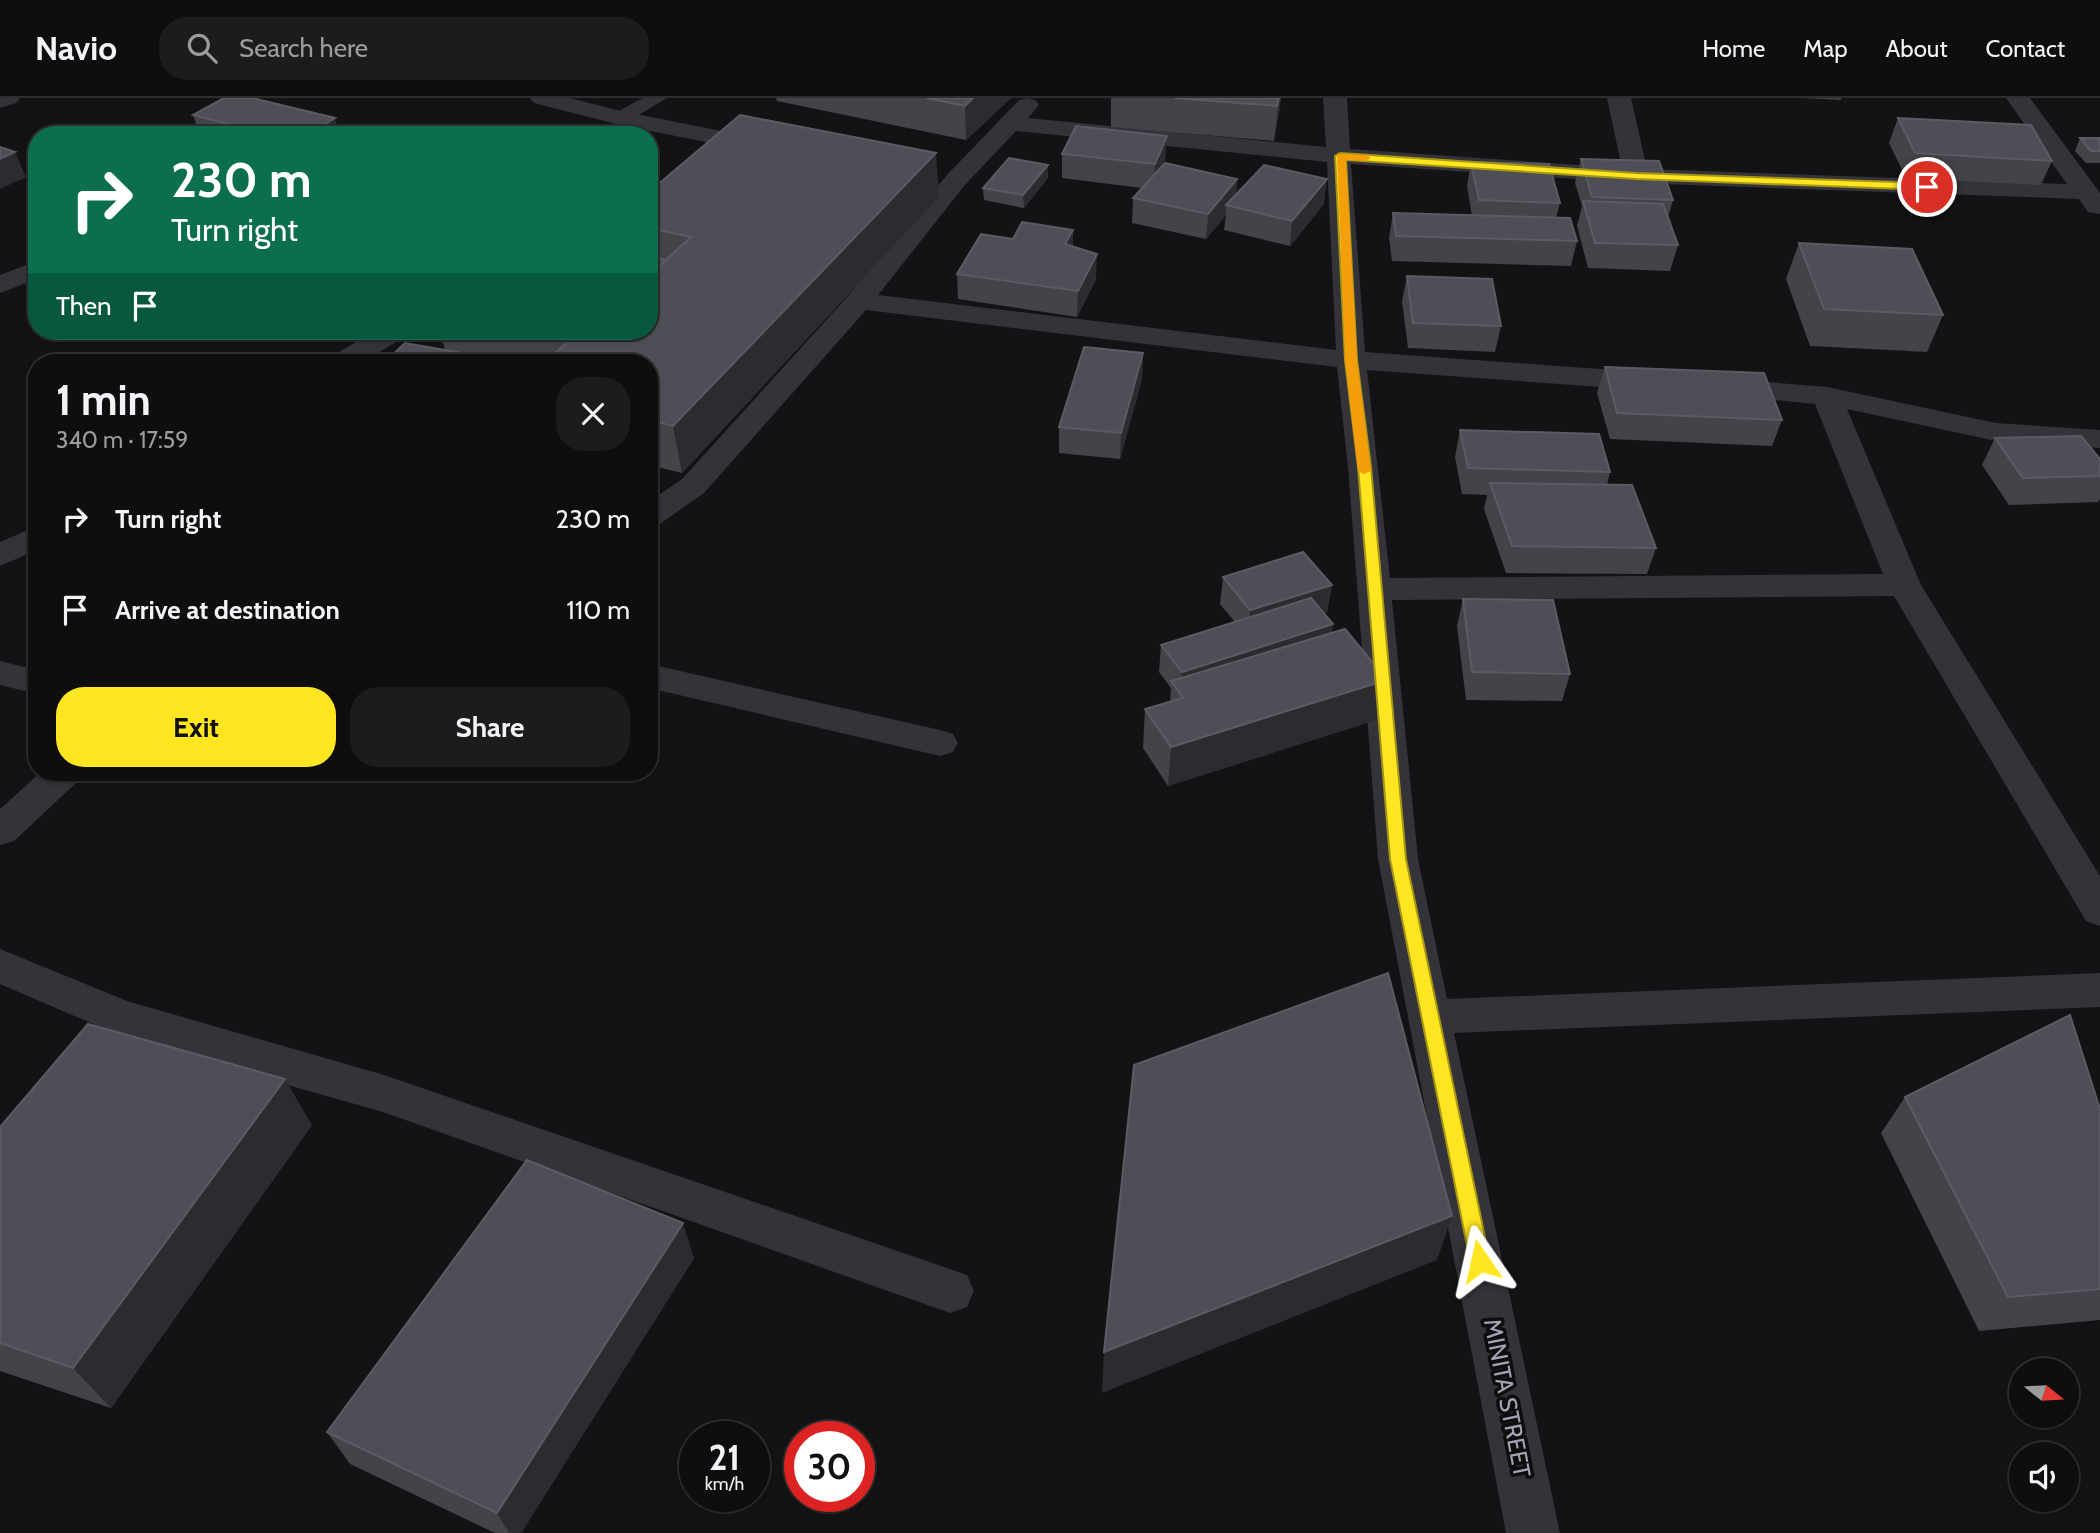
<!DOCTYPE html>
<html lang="en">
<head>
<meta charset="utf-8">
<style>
	body { margin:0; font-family:Cabin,sans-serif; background:#1c1c1d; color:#f1f3f6; height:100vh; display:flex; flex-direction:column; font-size:26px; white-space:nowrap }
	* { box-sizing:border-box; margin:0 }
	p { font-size:23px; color:#9b9c9e }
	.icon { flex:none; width:38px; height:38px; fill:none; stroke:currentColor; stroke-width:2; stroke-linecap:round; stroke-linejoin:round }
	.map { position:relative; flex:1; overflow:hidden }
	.side { position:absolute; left:28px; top:256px; width:630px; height:427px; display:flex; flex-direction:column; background:#0e0e0f; border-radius:28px; box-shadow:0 2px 5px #0004,0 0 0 2px #2e2e2f }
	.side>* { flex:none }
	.banner { position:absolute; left:28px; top:28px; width:630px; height:214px; border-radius:28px; box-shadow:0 2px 5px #0004,0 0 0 2px #2e2e2f; background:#0b6e4f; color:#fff; overflow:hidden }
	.needle { width:46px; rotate:108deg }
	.fabs { position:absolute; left:2009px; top:1260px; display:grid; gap:14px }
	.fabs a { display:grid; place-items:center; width:70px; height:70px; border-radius:50%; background:#0e0e0f; box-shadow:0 2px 5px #0004,0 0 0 2px #2e2e2f; font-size:35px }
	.speed { position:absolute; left:679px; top:1323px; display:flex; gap:14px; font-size:35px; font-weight:700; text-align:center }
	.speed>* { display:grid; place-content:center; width:91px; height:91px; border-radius:50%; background:#0e0e0f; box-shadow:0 2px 5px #0004,0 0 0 2px #2e2e2f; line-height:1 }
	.speed small { font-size:18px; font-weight:400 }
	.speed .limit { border:10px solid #d22; background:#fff; color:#111 }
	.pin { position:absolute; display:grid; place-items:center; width:60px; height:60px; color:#fff; margin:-30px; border:4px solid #fff; border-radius:50%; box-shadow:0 2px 7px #0007 }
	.me { position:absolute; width:77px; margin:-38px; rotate:349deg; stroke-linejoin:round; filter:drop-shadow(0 0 5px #0008) }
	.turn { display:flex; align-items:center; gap:24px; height:147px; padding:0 28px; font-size:32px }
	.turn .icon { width:91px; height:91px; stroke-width:2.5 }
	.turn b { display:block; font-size:49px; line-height:60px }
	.then { display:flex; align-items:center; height:66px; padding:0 28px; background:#0003; gap:14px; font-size:26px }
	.round { display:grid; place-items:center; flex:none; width:74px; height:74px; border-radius:28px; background:#1c1c1d }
	.summary { display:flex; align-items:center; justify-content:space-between; height:119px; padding:0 28px }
	h1 { font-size:42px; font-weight:700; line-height:52px }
	.button { display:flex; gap:14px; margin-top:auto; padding:14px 28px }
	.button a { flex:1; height:80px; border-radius:28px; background:#ffe620; color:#111; font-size:28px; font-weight:700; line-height:80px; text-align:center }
	.button a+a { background:#1c1c1d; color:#f1f3f6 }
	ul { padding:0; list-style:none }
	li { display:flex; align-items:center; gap:21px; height:91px; padding:0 28px }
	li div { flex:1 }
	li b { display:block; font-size:26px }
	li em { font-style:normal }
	header { display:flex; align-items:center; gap:42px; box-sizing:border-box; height:98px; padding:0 35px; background:#0e0e0f; border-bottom:2px solid #2e2e2f }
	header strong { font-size:33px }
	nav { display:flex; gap:38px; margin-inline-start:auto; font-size:24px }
	.search { width:490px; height:63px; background:#1c1c1d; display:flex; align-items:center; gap:18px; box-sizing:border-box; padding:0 24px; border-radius:28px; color:#9b9c9e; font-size:26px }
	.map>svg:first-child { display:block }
</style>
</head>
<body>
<header>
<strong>Navio</strong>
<div class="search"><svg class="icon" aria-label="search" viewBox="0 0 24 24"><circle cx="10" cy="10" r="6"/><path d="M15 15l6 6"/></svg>Search here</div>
<nav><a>Home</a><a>Map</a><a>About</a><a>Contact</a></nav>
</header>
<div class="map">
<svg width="2100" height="1435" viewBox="0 0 2100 1435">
	<rect width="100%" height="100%" fill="#131214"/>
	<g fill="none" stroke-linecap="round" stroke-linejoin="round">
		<path fill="#34333a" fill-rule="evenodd" d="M643,0H667L627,24H613L610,20L613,16Z"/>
		<g fill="#34333a" fill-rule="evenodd">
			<path d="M0,0H20L16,5L0,10Z"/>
			<path d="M530,0H570L621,13L766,42L775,44L778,49L775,54L766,56L620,27L534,5Z"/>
			<path d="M1027,0L1035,2L1039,7L1028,20L1326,49L1323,0H1347L1350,51L1622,70L1607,0H1631L1647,71L2067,86L2006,0H2030L2100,95V116L2088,114L2079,101L1636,85L1351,66L1365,254L1655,275L1665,278L1670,284L1665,290L1655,293L1367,272L1390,480L1883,476L1815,306L1708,295L1703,289L1708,283L1718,280L1827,289L1996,325L2100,332V350L1996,343L1847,311L1921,487L2100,778V828L2086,823L1894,498L1392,502L1418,761L1447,901L2100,875V909L1454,935L1560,1435H1506L1378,761L1348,369L1337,269L866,212L704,395L660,426L649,429V404L682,381L849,197L947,77L1019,2ZM1016,33L1327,64L1336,252L878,197L965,87Z"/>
			<path d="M37,163V181L0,195V177Z"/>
			<path d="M375,233H409L405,239L362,264H328L332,258Z"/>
			<path d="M37,428V452L0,468V444Z"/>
			<path d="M0,563L37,572V596L0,587Z"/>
			<path d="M649,566L940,632L953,636L958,645L953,654L940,658L649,590Z"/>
			<path d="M41,674H84L78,683L14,743L0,747V711Z"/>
			<path d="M0,851L127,903L384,977L950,1171L967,1177L974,1193L967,1209L950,1215L383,1014L206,964L100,929L0,886Z"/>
		</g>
	</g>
	<g fill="#43434a">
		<path d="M776,0H1011L966,42L777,3Z"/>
		<path d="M1111,0H1281L1274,43L1111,29Z"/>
		<path d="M1803,0H1841V2Z"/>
		<path d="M193,17L340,37H200Z"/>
		<path d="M1898,20L2052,63L2041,87L1906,80L1889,45Z"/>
		<path d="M1167,38L1164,65L1237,81L1236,97L1324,106L1290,148L1224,132L1226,117L1206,141L1132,125L1133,100L1142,90L1062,80V56Z"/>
		<path d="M2080,40H2100V65H2086L2075,53Z"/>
		<path d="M1581,61L1673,102L1668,119L1678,147L1670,173L1588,170L1577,128L1582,108L1575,85Z"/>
		<path d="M1471,64L1560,105L1556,120L1577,143L1571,168L1392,163L1389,140L1393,115L1472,118L1467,88Z"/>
		<path d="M1048,67V80L1024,110L984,102L983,90Z"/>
		<path d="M649,94L939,99L682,375L649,367V264H385L454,254L445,251L439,233H649Z"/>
		<path d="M1073,132V149L1096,181L1077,219L958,201L957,176L1013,141Z"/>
		<path d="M1799,145L1943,217L1927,254L1810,248L1786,181Z"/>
		<path d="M1407,178L1501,228L1495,254L1408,250L1402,203Z"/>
		<path d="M1143,255L1142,281L1120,361L1059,355V329Z"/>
		<path d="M1605,269L1782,322L1772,348L1610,341L1597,295Z"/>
		<path d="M1460,332L1610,374L1607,387L1656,450L1647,476L1506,475L1484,411L1487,397L1462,396L1455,359Z"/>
		<path d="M1995,340L2100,361V401L2098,404L2009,407L1982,367Z"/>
		<path d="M1223,479L1332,487L1327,514L1324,515L1332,535L1387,582L1379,621L1168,688L1143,650L1145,611L1170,603L1171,590L1159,574L1161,547L1235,524L1220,506Z"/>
		<path d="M1463,501L1570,576L1562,603L1466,602L1457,528Z"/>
		<path d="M1905,999L2100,1011V1222L1979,1233L1881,1035Z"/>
		<path d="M312,1027L111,1310L0,1273V1029Z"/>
		<path d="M694,1160L521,1435H495L350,1366L327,1334Z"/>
	</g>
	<g fill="#2c2b30">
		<path d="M973,0H1011L966,42L965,8Z"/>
		<path d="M1279,0H1281L1280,10L1274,43Z"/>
		<path d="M335,20L340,37H307Z"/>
		<path d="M1167,38L1165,63L1154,91L1155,66Z"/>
		<path d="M15,54L26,79L0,91V61Z"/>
		<path d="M936,55L939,99L682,375L673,328Z"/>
		<path d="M1048,67V80L1024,110L1023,97Z"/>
		<path d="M1237,81L1235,105L1226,107V117L1206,141L1208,116Z"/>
		<path d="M1327,81L1324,106L1290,148L1292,123Z"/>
		<path d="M1073,132V157L1065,146Z"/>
		<path d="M1097,156L1096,181L1077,219L1078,193Z"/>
		<path d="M1143,255L1142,281L1120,361L1121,335Z"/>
		<path d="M1332,487L1327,514L1247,539L1250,512Z"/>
		<path d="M1333,526L1329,553L1180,596L1182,574Z"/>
		<path d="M1387,582L1379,621L1168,688L1171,649Z"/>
		<path d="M285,981L312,1027L111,1310L73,1270Z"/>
		<path d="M1452,1118L1437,1162L1102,1295L1104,1254Z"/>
		<path d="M683,1125L694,1160L521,1435H509L497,1415Z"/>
	</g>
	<g fill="#4e4e56" stroke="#5b5b65" stroke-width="2">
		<path d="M224,0H252L335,20L307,37H270L193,17Z"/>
		<path d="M926,0H973L965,8Z"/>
		<path d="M1174,0H1279L1277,8Z"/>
		<path d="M740,17L936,55L673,328L649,322V264H546L574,238L550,233H649V177L691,139L649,130V94Z"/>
		<path d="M1898,20L2031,27L2052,63L1915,55Z"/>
		<path d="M1076,28L1167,38L1155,66L1062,56Z"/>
		<path d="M2080,40H2100V53H2091Z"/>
		<path d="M0,49L15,54L0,61Z"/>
		<path d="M1009,60L1048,67L1023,97L983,90Z"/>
		<path d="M1581,61L1659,63L1673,102L1592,99Z"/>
		<path d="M1471,64L1549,66L1560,105L1479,102Z"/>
		<path d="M1165,65L1237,81L1208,116L1133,100Z"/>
		<path d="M1264,67L1327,81L1292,123L1226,107Z"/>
		<path d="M1583,103L1663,106L1678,147L1595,145Z"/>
		<path d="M1393,115L1570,120L1577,143L1396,138Z"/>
		<path d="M1022,124L1073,132L1065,146L1097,156L1078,193L957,176L981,136L1013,141Z"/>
		<path d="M1799,145L1912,151L1943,217L1824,211Z"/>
		<path d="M649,158L666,162L649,177Z"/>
		<path d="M1407,178L1492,181L1501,228L1413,225Z"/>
		<path d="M405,245L502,262L500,264H385Z"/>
		<path d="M1084,249L1143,255L1121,335L1059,329Z"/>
		<path d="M1605,269L1764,275L1782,322L1617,315Z"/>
		<path d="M1460,332L1599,336L1610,374L1468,370Z"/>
		<path d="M2081,338L2100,361V378L2023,380L1995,340Z"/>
		<path d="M1490,385L1632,387L1656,450L1512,448Z"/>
		<path d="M1303,454L1332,487L1250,512L1223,479Z"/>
		<path d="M1311,500L1333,526L1182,574L1161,547Z"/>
		<path d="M1463,501L1553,502L1570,576L1472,574Z"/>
		<path d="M1345,531L1387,582L1171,649L1145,611L1183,600L1171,583Z"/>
		<path d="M1388,875L1452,1118L1104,1254L1134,967Z"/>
		<path d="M2070,917L2100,1011V1191L2008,1199L1905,999Z"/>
		<path d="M88,926L285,981L73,1270L0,1245V1029Z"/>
		<path d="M527,1062L683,1125L497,1415L327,1334Z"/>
	</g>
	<path fill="#ffe620" stroke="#a69615" stroke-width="2" d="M1340,55L1636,75L1927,85L1932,89L1927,92L1636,81L1346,62L1357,262L1371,369L1406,761L1490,1163L1487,1170L1480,1172L1473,1170L1470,1163L1390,761L1358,369L1345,262L1335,58Z"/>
	<path fill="#f59e0b" d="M1337,56L1366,57L1371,60L1366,63L1346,62L1357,262L1371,373L1364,376L1358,373L1345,262Z"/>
	<g text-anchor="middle" stroke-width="7" stroke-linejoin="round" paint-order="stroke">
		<g font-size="24" fill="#a3a4b6" stroke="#0e0e0f">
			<text transform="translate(1507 1300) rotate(79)" y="8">MINITA STREET</text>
		</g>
	</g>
</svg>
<div class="fabs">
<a><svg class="needle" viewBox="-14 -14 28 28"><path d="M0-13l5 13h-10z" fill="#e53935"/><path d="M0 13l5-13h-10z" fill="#9b9c9e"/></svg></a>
<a><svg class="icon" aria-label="sound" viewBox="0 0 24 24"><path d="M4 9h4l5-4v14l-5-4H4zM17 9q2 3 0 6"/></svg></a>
</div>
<div class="speed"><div>21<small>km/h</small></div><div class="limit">30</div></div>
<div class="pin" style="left:1927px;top:89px;background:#d93025"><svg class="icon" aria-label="arrive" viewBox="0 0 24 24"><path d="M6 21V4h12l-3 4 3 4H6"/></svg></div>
<svg class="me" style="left:1480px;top:1163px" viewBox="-20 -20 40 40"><path d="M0-17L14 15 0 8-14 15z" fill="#ffe620" stroke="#fff" stroke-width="4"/></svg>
<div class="banner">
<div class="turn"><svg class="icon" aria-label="right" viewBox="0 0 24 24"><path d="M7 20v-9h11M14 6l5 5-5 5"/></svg><div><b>230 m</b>Turn right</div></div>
<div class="then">Then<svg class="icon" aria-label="arrive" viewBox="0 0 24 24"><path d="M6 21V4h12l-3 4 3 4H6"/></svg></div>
</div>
<section class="side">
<div class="summary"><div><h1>1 min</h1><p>340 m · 17:59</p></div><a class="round"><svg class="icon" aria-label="close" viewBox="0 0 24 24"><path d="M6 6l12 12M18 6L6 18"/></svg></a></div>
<ul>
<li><svg class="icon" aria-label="right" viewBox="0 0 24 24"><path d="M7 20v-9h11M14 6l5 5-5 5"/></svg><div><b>Turn right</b></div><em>230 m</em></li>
<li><svg class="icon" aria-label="arrive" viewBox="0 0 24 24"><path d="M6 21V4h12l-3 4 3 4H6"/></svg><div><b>Arrive at destination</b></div><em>110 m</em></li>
</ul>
<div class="button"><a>Exit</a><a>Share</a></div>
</section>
</div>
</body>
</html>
